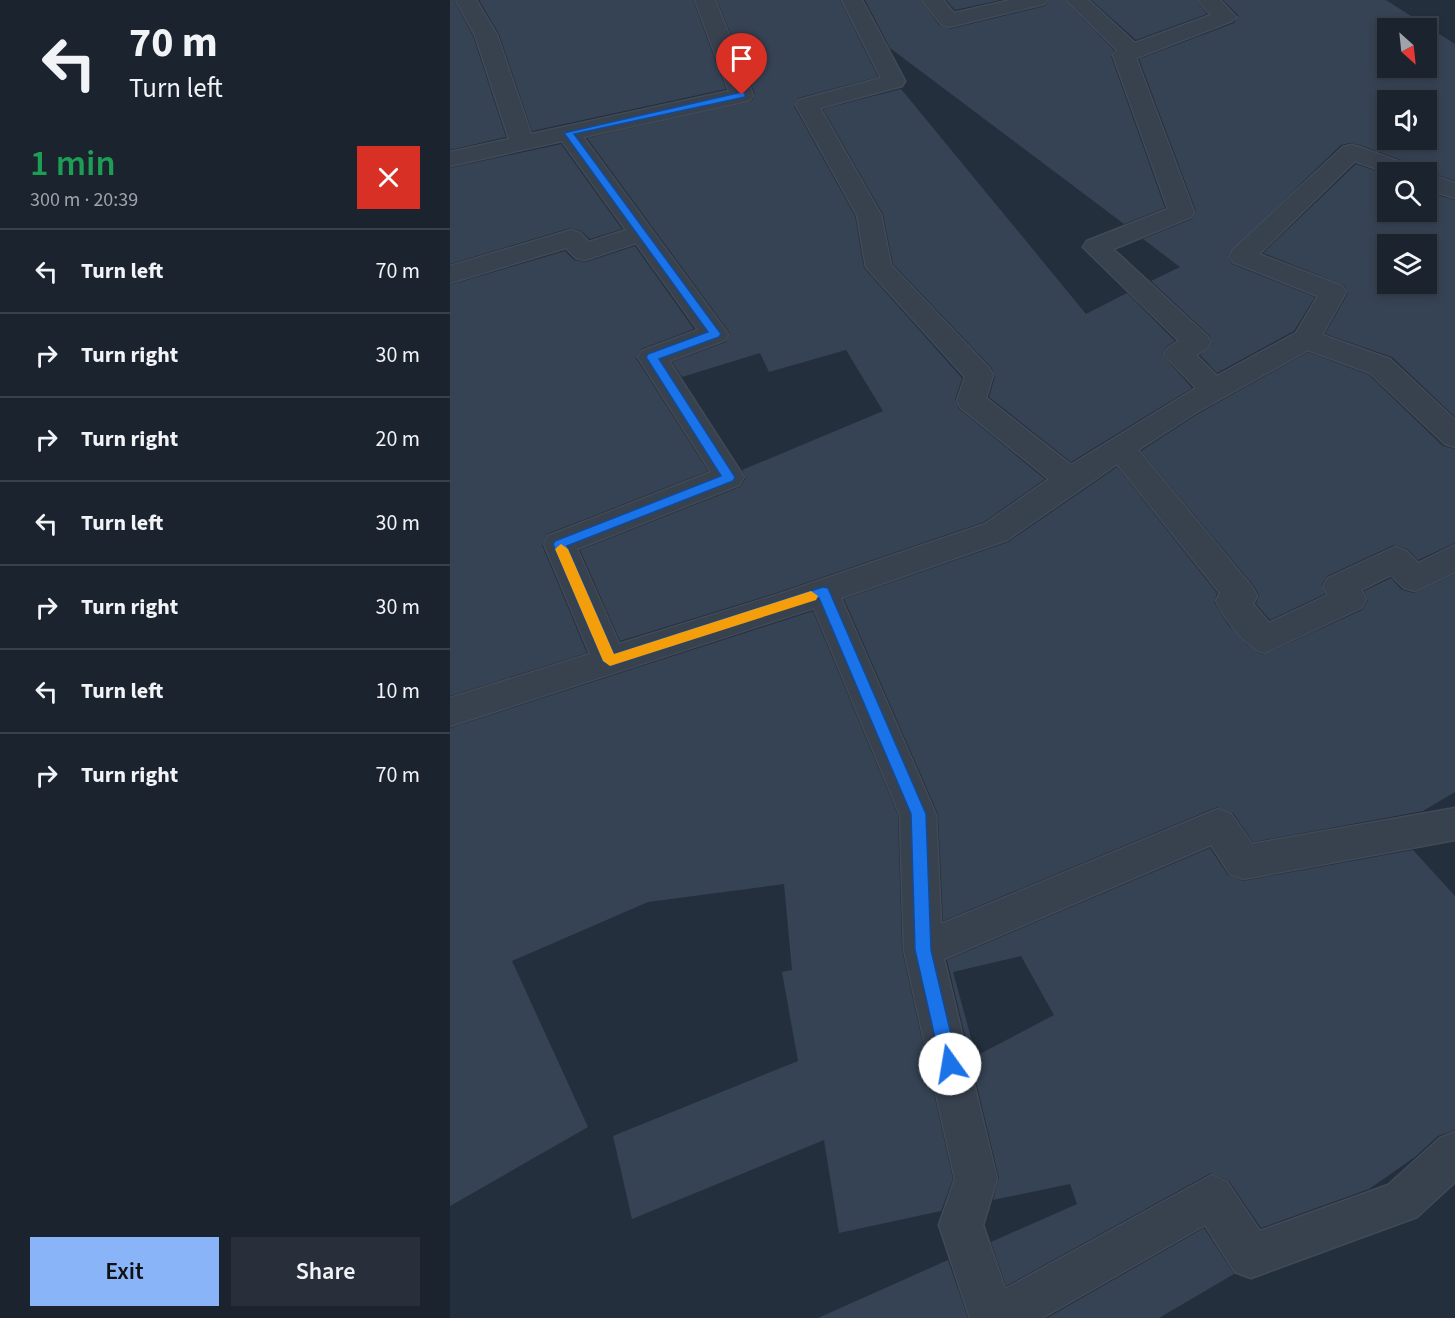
<!DOCTYPE html>
<html lang="en">
<head>
<meta charset="utf-8">
<style>
	body { margin:0; font-family:"Source Sans 3",sans-serif; background:#282f3a; color:#f1f3f6; height:100vh; display:flex; flex-direction:column; font-size:22px; white-space:nowrap }
	* { box-sizing:border-box; margin:0 }
	p { font-size:20px; color:#a0a4aa }
	.icon { flex:none; width:33px; height:33px; fill:none; stroke:currentColor; stroke-width:2; stroke-linecap:round; stroke-linejoin:round }
	.map { position:relative; flex:1; overflow:hidden }
	.details { display:flex; flex-direction:column; background:#1b232e; width:450px }
	.details>* { flex:none }
	.banner { background:#1b232e; color:#f1f3f6; overflow:hidden }
	.needle { width:39px; rotate:153deg }
	.fabs { position:absolute; left:927px; top:18px; display:grid; gap:12px }
	.fabs a { display:grid; place-items:center; width:60px; height:60px; border-radius:0px; background:#1b232e; box-shadow:0 3px 9px #0003,0 0 0 2px #39404a; font-size:30px }
	.pin { position:absolute; display:grid; place-items:center; width:51px; height:51px; color:#fff; margin:-62px -26px; border-radius:50% 50% 50% 0; rotate:-45deg; box-shadow:0 0 6px #0007 }
	.pin .icon { rotate:45deg }
	.me { position:absolute; width:66px; margin:-33px; rotate:347deg; stroke-linejoin:round; filter:drop-shadow(0 0 4px #0008) }
	.turn { display:flex; align-items:center; gap:21px; height:126px; padding:0 30px; font-size:27px }
	.turn .icon { width:78px; height:78px; stroke-width:2.5 }
	.turn b { display:block; font-size:42px; line-height:51px }
	.round { display:grid; place-items:center; flex:none; width:63px; height:63px; border-radius:0px; background:#282f3a }
	.headline { display:flex; align-items:center; justify-content:space-between; height:102px; padding:0 30px }
	h1 { font-size:36px; font-weight:600; line-height:45px; color:#1e9e55 }
	.action { display:flex; gap:12px; margin-top:auto; padding:12px 30px }
	.action a { flex:1; height:69px; border-radius:0px; background:#8ab4f8; color:#111; font-size:24px; font-weight:600; line-height:69px; text-align:center }
	.action a+a { background:#282f3a; color:#f1f3f6 }
	ul { padding:0; list-style:none }
	li { display:flex; align-items:center; gap:18px; height:84px; padding:0 30px; border-top:2px solid #39404a }
	li div { flex:1 }
	li b { display:block; font-size:22px }
	li em { font-style:normal }
	main { display:flex; flex:1; min-height:0 }
	.map>svg:first-child { display:block }
</style>
</head>
<body>
<main>
<section class="details">
<div class="banner">
<div class="turn"><svg class="icon" aria-label="left" viewBox="0 0 24 24"><path d="M17 20v-9H6M10 6l-5 5 5 5"/></svg><div><b>70 m</b>Turn left</div></div>
</div>
<div class="headline"><div><h1>1 min</h1><p>300 m · 20:39</p></div><a class="round" style="background:#d93025;color:#fff"><svg class="icon" aria-label="close" viewBox="0 0 24 24"><path d="M6 6l12 12M18 6L6 18"/></svg></a></div>
<ul>
<li><svg class="icon" aria-label="left" viewBox="0 0 24 24"><path d="M17 20v-9H6M10 6l-5 5 5 5"/></svg><div><b>Turn left</b></div><em>70 m</em></li>
<li><svg class="icon" aria-label="right" viewBox="0 0 24 24"><path d="M7 20v-9h11M14 6l5 5-5 5"/></svg><div><b>Turn right</b></div><em>30 m</em></li>
<li><svg class="icon" aria-label="right" viewBox="0 0 24 24"><path d="M7 20v-9h11M14 6l5 5-5 5"/></svg><div><b>Turn right</b></div><em>20 m</em></li>
<li><svg class="icon" aria-label="left" viewBox="0 0 24 24"><path d="M17 20v-9H6M10 6l-5 5 5 5"/></svg><div><b>Turn left</b></div><em>30 m</em></li>
<li><svg class="icon" aria-label="right" viewBox="0 0 24 24"><path d="M7 20v-9h11M14 6l5 5-5 5"/></svg><div><b>Turn right</b></div><em>30 m</em></li>
<li><svg class="icon" aria-label="left" viewBox="0 0 24 24"><path d="M17 20v-9H6M10 6l-5 5 5 5"/></svg><div><b>Turn left</b></div><em>10 m</em></li>
<li><svg class="icon" aria-label="right" viewBox="0 0 24 24"><path d="M7 20v-9h11M14 6l5 5-5 5"/></svg><div><b>Turn right</b></div><em>70 m</em></li>
</ul>
<div class="action"><a>Exit</a><a>Share</a></div>
</section>
<div class="map">
<svg width="1005" height="1318" viewBox="0 0 1005 1318">
	<rect width="100%" height="100%" fill="#242f3e"/>
	<g fill="#364354" fill-rule="evenodd">
		<path d="M0,0H4L23,36L56,137L0,150Z"/>
		<path d="M29,0H243L276,89L82,131L49,34Z"/>
		<path d="M267,0H390L428,77L348,98L344,106L405,216L414,268L512,378L505,400L509,409L595,479L534,522L326,593L170,641L130,550L290,487L296,478L292,470L433,411L396,350L319,372L310,353L232,377L222,362L276,342L280,333L137,138L302,101L305,94Z"/>
		<path d="M415,0H470L490,26L500,29L595,6L599,0H614L664,50L661,56L715,208L674,224L440,48Z"/>
		<path d="M496,0H551L505,10Z"/>
		<path d="M641,0H746L757,14L686,40Z"/>
		<path d="M773,0H936L1005,44V181L977,171L970,172L965,165L910,145L900,143L891,145L777,255L782,264L865,297L844,331L767,373L750,355L763,343L759,335L701,281L730,267L693,239L742,219L746,211L689,59L784,23L788,15ZM938,28H976V68H938ZM938,100H976V140H938Z"/>
		<path d="M451,89L636,314L677,293L725,341L717,346L712,354L742,388L621,462L539,397L545,376L541,367L443,264L433,214L373,109Z"/>
		<path d="M111,144L172,229L140,239L131,231L120,228L0,264V168Z"/>
		<path d="M906,164L938,175V212H976V192L1005,200V417L942,357L875,334L898,293L894,285L813,253ZM938,244H976V284H938Z"/>
		<path d="M185,246L244,329L191,349L186,358L258,471L97,534L92,545L137,653L0,696V285L115,251L124,260L136,262Z"/>
		<path d="M858,352L919,375L993,446L1005,449V543L968,560L957,549L944,545L877,576L871,586L875,594L820,620L806,604L809,595L804,586L691,451L746,415Z"/>
		<path d="M667,467L767,593L764,602L778,625L798,646L813,655L912,610L918,600L914,591L941,578L952,590L964,593L1005,574V792L973,811L803,842L783,813L767,807L493,921L488,814L394,599L558,542Z"/>
		<path d="M363,611L448,815L452,950L503,1179L491,1211L389,1233L374,1140L182,1219L163,1136L348,1061L332,972L342,970L334,884L198,902L62,961L138,1127L0,1206V728Z"/>
		<path d="M760,848L778,875L793,881L963,850L1005,896V1130L988,1136L965,1157L919,1189L811,1228L779,1181L761,1173L556,1286L541,1242L627,1204L620,1184L543,1200L549,1178L497,960ZM571,956L604,1015L526,1056L503,972Z"/>
		<path d="M754,1228L784,1274L709,1318H597Z"/>
		<path d="M498,1260L518,1318H368Z"/>
	</g>
	<g fill="none" stroke-linecap="round" stroke-linejoin="round">
		<g stroke="#414a57" stroke-width="3">
			<g id="minor">
				<path d="M6,0H26L47,35L81,134L279,91L245,0H265L303,95L300,100L292,102L133,137L278,334L275,340L219,361L294,477L289,485L127,549L169,644L327,595L535,524L599,479L511,408L507,401L515,377L416,267L407,215L346,105L349,100L431,78L392,0H412L455,81L452,86L370,108L431,215L441,265L539,368L543,375L536,398L621,465L746,388L714,354L718,348L729,341L633,247L637,241L718,209L663,55L667,50L616,0H638L685,43L761,15L748,0H770L786,17L782,21L686,58L744,212L741,217L663,249L757,336L761,342L757,348L746,355L767,376L846,333L868,296L783,262L779,256L783,250L893,147L901,145L909,147L964,167L968,172L938,173L905,161L809,254L892,286L896,292L872,335L940,359L1005,420V447L995,444L920,373L858,350L745,413L688,450L802,587L807,596L803,604L819,623L878,595L873,587L878,578L945,547L956,551L968,563L1005,545V572L965,591L954,588L941,575L911,590L916,599L911,608L814,653C794,646 776,620 766,601L770,593L667,464L557,540L391,598L486,815L491,924L768,809L781,814L802,844L1005,808V840L793,879L780,874L761,845L494,959L547,1179L533,1225L555,1289L762,1175L777,1182L810,1231L938,1185L990,1138L1005,1132V1182L967,1217L801,1278L785,1272L755,1225L592,1318H520L489,1225L505,1179L454,950L450,815L364,608L0,726V698L140,654L94,544L98,536L261,472L188,357L192,351L248,330L186,243L135,260L126,258L116,248L0,283V266L121,230L130,233L139,242L176,230L112,141L0,166V152L59,139L25,35Z"/>
				<path d="M472,0H493L504,13L561,0H597L594,4L499,27L492,25Z"/>
				<path d="M976,173L1005,183V198L976,189Z"/>
			</g>
		</g>
		<use href="#minor" fill="#38414e" fill-rule="evenodd"/>
	</g>
	<path fill="#1a73e8" stroke="#114b97" stroke-width="1.5" d="M292,92L295,93V97L124,134L271,334L269,337L209,359L285,477L283,481L117,546L164,654L373,587L378,588L476,814L481,950L508,1064L506,1070L500,1073L494,1070L491,1064L465,950L461,814L369,598L160,666L153,661L103,544L105,541L271,476L196,357L198,354L258,332L114,133Z"/>
	<path fill="#f59e0b" d="M111,544L118,549L164,654L361,591L368,596L366,600L160,666L153,661L105,549Z"/>
</svg>
<div class="fabs">
<a><svg class="needle" viewBox="-14 -14 28 28"><path d="M0-13l5 13h-10z" fill="#e53935"/><path d="M0 13l5-13h-10z" fill="#a0a4aa"/></svg></a>
<a><svg class="icon" aria-label="sound" viewBox="0 0 24 24"><path d="M4 9h4l5-4v14l-5-4H4zM17 9q2 3 0 6"/></svg></a>
<a><svg class="icon" aria-label="search" viewBox="0 0 24 24"><circle cx="10" cy="10" r="6"/><path d="M15 15l6 6"/></svg></a>
<a><svg class="icon" aria-label="layers" viewBox="0 0 24 24"><path d="M12 4l9 5-9 5-9-5zM3 14l9 5 9-5"/></svg></a>
</div>
<div class="pin" style="left:292px;top:95px;background:#d93025"><svg class="icon" aria-label="arrive" viewBox="0 0 24 24"><path d="M6 21V4h12l-3 4 3 4H6"/></svg></div>
<svg class="me" style="left:500px;top:1064px" viewBox="-20 -20 40 40"><circle r="19" fill="#fff"/><path d="M0-13L10 11 0 6-10 11z" fill="#1a73e8"/></svg>
</div>
</main>
</body>
</html>
